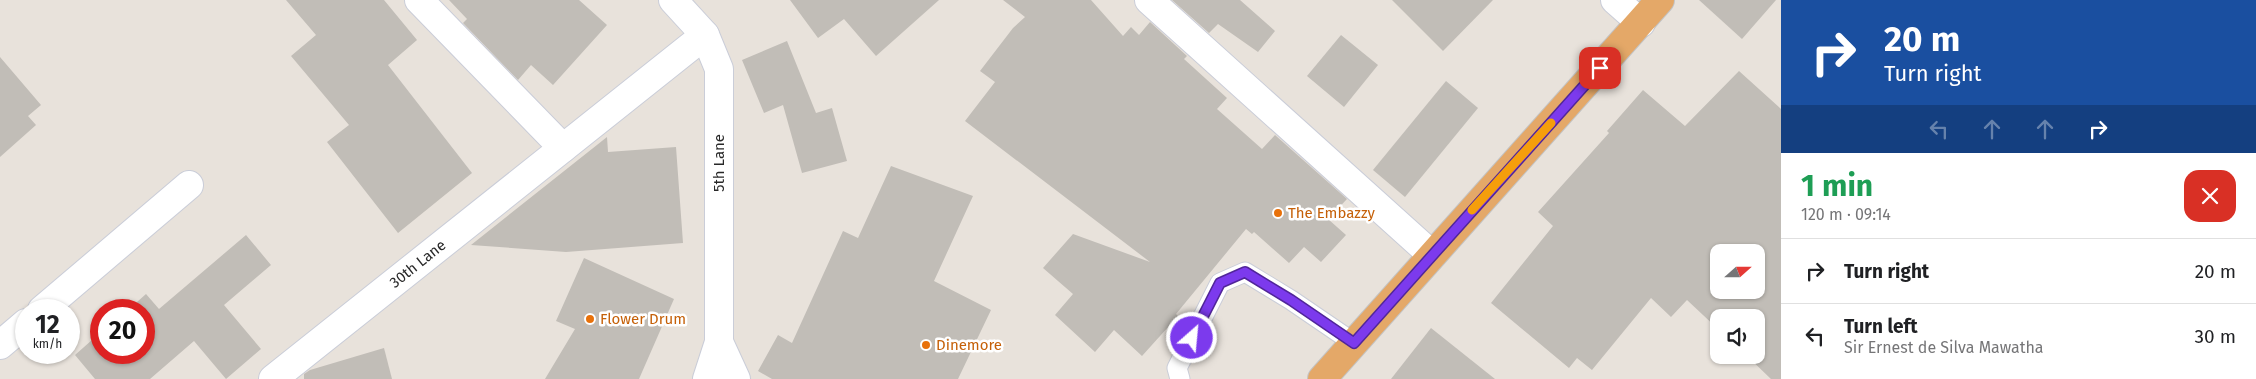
<!DOCTYPE html>
<html lang="en">
<head>
<meta charset="utf-8">
<style>
	body { margin:0; font-family:"Fira Sans",sans-serif; background:#f2f2f2; color:#202124; height:100vh; display:flex; flex-direction:column; font-size:19px; white-space:nowrap }
	* { box-sizing:border-box; margin:0 }
	p { font-size:16px; color:#757577 }
	.icon { flex:none; width:28px; height:28px; fill:none; stroke:currentColor; stroke-width:2; stroke-linecap:round; stroke-linejoin:round }
	.map { position:relative; flex:1; overflow:hidden }
	.details { display:flex; flex-direction:column; background:#fff; width:475px }
	.details>* { flex:none }
	.guide { background:#1a4fa0; color:#fff; overflow:hidden }
	.needle { width:32px; rotate:69deg }
	.tools { position:absolute; left:1710px; top:244px; display:grid; gap:10px }
	.tools a { display:grid; place-items:center; width:55px; height:55px; border-radius:10px; background:#fff; box-shadow:0 1px 4px #0004; font-size:25px }
	.speed { position:absolute; left:15px; top:299px; display:flex; gap:10px; font-size:25px; font-weight:700; text-align:center }
	.speed>* { display:grid; place-content:center; width:65px; height:65px; border-radius:50%; background:#fff; box-shadow:0 1px 4px #0004; line-height:1 }
	.speed small { font-size:12px; font-weight:400 }
	.speed .limit { border:8px solid #d22; background:#fff; color:#111 }
	.pin { position:absolute; display:grid; place-items:center; width:42px; height:42px; color:#fff; margin:-21px; border-radius:10px; box-shadow:0 2px 8px #0006 }
	.me { position:absolute; width:55px; margin:-28px; rotate:27deg; stroke-linejoin:round; filter:drop-shadow(0 0 4px #0008) }
	.turn { display:flex; align-items:center; gap:18px; height:105px; padding:0 20px; font-size:22px }
	.turn .icon { width:65px; height:65px; stroke-width:2.5 }
	.turn b { display:block; font-size:35px; line-height:42px }
	.lanes { display:flex; align-items:center; height:48px; padding:0 20px; background:#0003; justify-content:center; gap:25px; direction:ltr }
	.lanes .off { opacity:.35 }
	.round { display:grid; place-items:center; flex:none; width:52px; height:52px; border-radius:15px; background:#f2f2f2 }
	.head { display:flex; align-items:center; justify-content:space-between; height:85px; padding:0 20px }
	h1 { font-size:30px; font-weight:700; line-height:38px; color:#1e9e55 }
	ul { padding:0; list-style:none }
	li { display:flex; align-items:center; gap:15px; height:65px; padding:0 20px; border-top:1px solid #e0e0e0 }
	li div { flex:1 }
	li b { display:block; font-size:19px }
	li em { font-style:normal }
	main { display:flex; flex:1; min-height:0 }
	.map>svg:first-child { display:block }
</style>
</head>
<body>
<main>
<div class="map">
<svg width="1781" height="379" viewBox="0 0 1781 379">
	<rect width="100%" height="100%" fill="#e8e2db"/>
	<g fill="#c1bdb7" fill-rule="evenodd">
		<path d="M286,0H384L417,40L388,65L472,173L398,233L327,142L349,125L291,56L316,35Z"/>
		<path d="M449,0H579L607,25L553,85L531,65L518,80L463,23L467,19Z"/>
		<path d="M790,0H939L876,56L844,19L818,38Z"/>
		<path d="M1003,0H1091L1123,36L1131,27L1139,35L1150,22L1187,56L1184,59L1227,98L1217,109L1262,149L1275,135L1347,199L1328,219L1346,235L1321,262L1304,247L1289,263L1254,232L1252,234L1246,229L1176,314L1178,316L1142,356L1114,330L1095,352L1055,315L1073,294L1043,268L1073,234L1150,262L965,121L995,82L980,71L1013,28L1025,17Z"/>
		<path d="M1172,0H1240L1275,31L1258,52L1218,24L1209,33Z"/>
		<path d="M1392,0H1493L1443,51Z"/>
		<path d="M1699,0H1776L1742,39Z"/>
		<path d="M1341,35L1378,65L1344,107L1307,76Z"/>
		<path d="M787,41L816,113L832,108L847,161L802,173L783,105L764,113L742,60Z"/>
		<path d="M0,57L41,105L28,116L36,125L0,157Z"/>
		<path d="M1739,71L1781,109V379H1771L1746,355H1756V318H1719V330L1687,300L1671,317L1651,298L1592,370L1577,358L1569,368L1491,303L1553,226L1538,212L1609,133L1607,131L1643,90L1685,126ZM1719,252H1756V290H1719Z"/>
		<path d="M1446,81L1478,108L1405,197L1373,170Z"/>
		<path d="M607,137L608,152L676,147L683,243L566,252L471,245Z"/>
		<path d="M891,166L973,196L934,281L991,310L958,379H772L758,371L778,335L792,343L843,231L858,238Z"/>
		<path d="M246,235L271,265L224,305L261,349L226,379L194,341L150,379H95L75,355L101,332V352H144V310H128L146,294L159,309Z"/>
		<path d="M584,258L674,299L639,379H545L575,329L556,321Z"/>
		<path d="M1431,328L1495,379H1391Z"/>
		<path d="M384,348L392,379H304V374L310,370Z"/>
	</g>
	<g fill="none" stroke-linecap="round" stroke-linejoin="round">
		<g stroke="#cacdd8" stroke-width="21">
			<path id="service" d="M1180,379L1177,368L1220,283L1245,272L1291,300L1354,343"/>
		</g>
		<g stroke="#cacdd8" stroke-width="30">
			<g id="minor">
				<path d="M419,0L563,148"/>
				<path d="M1149,0L1432,255"/>
				<path d="M1615,0L1641,23"/>
				<path d="M42,310L189,185"/>
				<path d="M0,345L26,323"/>
				<path id="s1" d="M273,379L705,35"/>
			</g>
		</g>
		<g stroke="#cacdd8" stroke-width="30">
			<g id="secondary">
				<path d="M673,0L705,35L719,69V342L707,379"/>
				<path d="M719,342L736,379"/>
			</g>
		</g>
		<g stroke="#c3c3c3" stroke-width="30">
			<path id="trunk" d="M1322,379L1660,0"/>
		</g>
		<use href="#service" stroke="#fff" stroke-width="19"/>
		<use href="#minor" stroke="#fff" stroke-width="28"/>
		<use href="#secondary" stroke="#fff" stroke-width="28"/>
		<use href="#trunk" stroke="#e4a868" stroke-width="28"/>
	</g>
	<g fill="none" stroke-linecap="round" stroke-linejoin="round">
		<g stroke="#51269a" stroke-width="12">
			<path id="route" d="M1192,338L1220,283L1245,272L1291,300L1354,343L1600,68"/>
		</g>
		<use href="#route" stroke="#7c3aed" stroke-width="9"/>
		<path stroke="#f59e0b" stroke-width="9" d="M1472,210L1551,123"/>
	</g>
	<g fill="#e8710a" stroke="#fff" stroke-width="2">
		<circle cx="1278" cy="213" r="5"/>
		<circle cx="590" cy="319" r="5"/>
		<circle cx="926" cy="345" r="5"/>
	</g>
	<g text-anchor="middle" stroke-width="5" stroke-linejoin="round" paint-order="stroke">
		<g font-size="15" fill="#282828" stroke="#fff">
			<text transform="translate(719 163) rotate(-90)" y="5">5th Lane</text>
			<text dy="5" stroke="none"><textPath href="#s1" startOffset="185">30th Lane</textPath></text>
		</g>
		<g font-size="15" fill="#c56008" stroke="#fff" text-anchor="start">
			<text x="1288" y="218">The Embazzy</text>
			<text x="600" y="324">Flower Drum</text>
			<text x="936" y="350">Dinemore</text>
		</g>
	</g>
</svg>
<div class="tools">
<a><svg class="needle" viewBox="-14 -14 28 28"><path d="M0-13l5 13h-10z" fill="#e53935"/><path d="M0 13l5-13h-10z" fill="#757577"/></svg></a>
<a><svg class="icon" aria-label="sound" viewBox="0 0 24 24"><path d="M4 9h4l5-4v14l-5-4H4zM17 9q2 3 0 6"/></svg></a>
</div>
<div class="speed"><div>12<small>km/h</small></div><div class="limit">20</div></div>
<div class="pin" style="left:1600px;top:68px;background:#d93025"><svg class="icon" aria-label="arrive" viewBox="0 0 24 24"><path d="M6 21V4h12l-3 4 3 4H6"/></svg></div>
<svg class="me" style="left:1192px;top:338px" viewBox="-20 -20 40 40"><circle r="17" fill="#7c3aed" stroke="#fff" stroke-width="3"/><path d="M0-11L8 9 0 5-8 9z" fill="#fff"/></svg>
</div>
<section class="details">
<div class="guide">
<div class="turn"><svg class="icon" aria-label="right" viewBox="0 0 24 24"><path d="M7 20v-9h11M14 6l5 5-5 5"/></svg><div><b>20 m</b>Turn right</div></div>
<div class="lanes"><svg class="icon off" aria-label="left" viewBox="0 0 24 24"><path d="M17 20v-9H6M10 6l-5 5 5 5"/></svg><svg class="icon off" aria-label="ahead" viewBox="0 0 24 24"><path d="M12 20V5M6 11l6-6 6 6"/></svg><svg class="icon off" aria-label="ahead" viewBox="0 0 24 24"><path d="M12 20V5M6 11l6-6 6 6"/></svg><svg class="icon" aria-label="right" viewBox="0 0 24 24"><path d="M7 20v-9h11M14 6l5 5-5 5"/></svg></div>
</div>
<div class="head"><div><h1>1 min</h1><p>120 m · 09:14</p></div><a class="round" style="background:#d93025;color:#fff"><svg class="icon" aria-label="close" viewBox="0 0 24 24"><path d="M6 6l12 12M18 6L6 18"/></svg></a></div>
<ul>
<li><svg class="icon" aria-label="right" viewBox="0 0 24 24"><path d="M7 20v-9h11M14 6l5 5-5 5"/></svg><div><b>Turn right</b></div><em>20 m</em></li>
<li><svg class="icon" aria-label="left" viewBox="0 0 24 24"><path d="M17 20v-9H6M10 6l-5 5 5 5"/></svg><div><b>Turn left</b><p>Sir Ernest de Silva Mawatha</p></div><em>30 m</em></li>
</ul>
</section>
</main>
</body>
</html>
